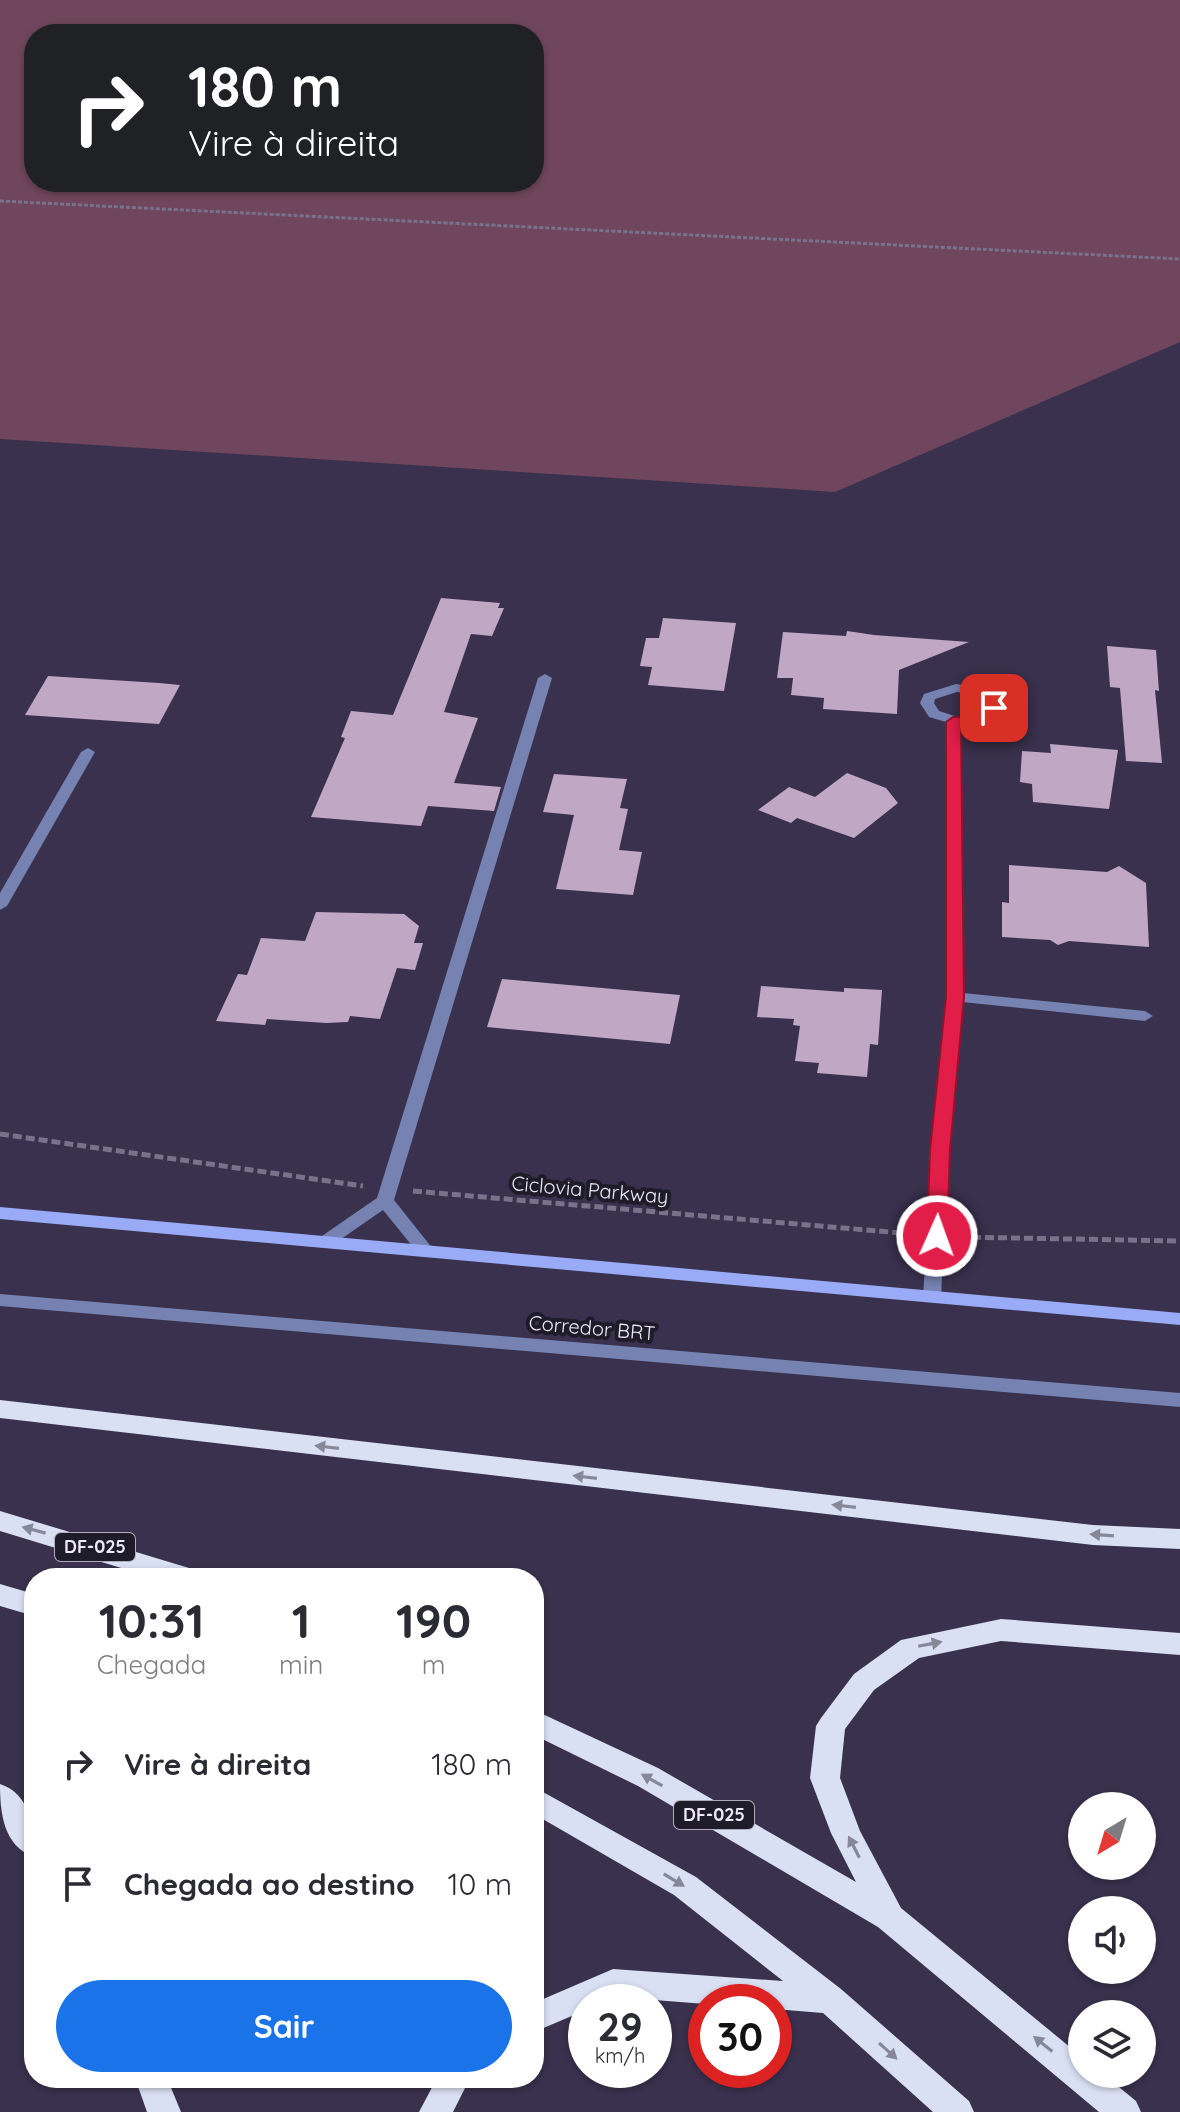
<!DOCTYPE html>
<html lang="pt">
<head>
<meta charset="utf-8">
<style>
	body { margin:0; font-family:Quicksand,sans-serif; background:#f2f2f3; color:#2b2b33; height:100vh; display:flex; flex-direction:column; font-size:30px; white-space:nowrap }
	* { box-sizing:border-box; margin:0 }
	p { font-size:26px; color:#7c7c81 }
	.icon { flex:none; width:44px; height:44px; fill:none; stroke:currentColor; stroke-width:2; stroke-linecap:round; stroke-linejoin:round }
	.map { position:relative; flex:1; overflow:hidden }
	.side { position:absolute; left:24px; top:1568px; width:520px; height:520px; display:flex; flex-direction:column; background:#fff; border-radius:32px; box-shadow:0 2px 6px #0004 }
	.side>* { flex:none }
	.guide { position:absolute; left:24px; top:24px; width:520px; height:168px; border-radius:32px; box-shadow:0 2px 6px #0004; background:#202124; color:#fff; overflow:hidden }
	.needle { width:52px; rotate:218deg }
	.buttons { position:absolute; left:1068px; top:1792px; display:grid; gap:16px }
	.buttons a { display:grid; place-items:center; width:88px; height:88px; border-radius:50%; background:#fff; box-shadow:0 2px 6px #0004; font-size:40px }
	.speed { position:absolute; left:568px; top:1984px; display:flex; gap:16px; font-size:40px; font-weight:700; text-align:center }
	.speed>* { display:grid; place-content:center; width:104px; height:104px; border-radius:50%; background:#fff; box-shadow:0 2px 6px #0004; line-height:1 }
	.speed small { font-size:20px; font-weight:400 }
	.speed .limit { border:12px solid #d22; background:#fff; color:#111 }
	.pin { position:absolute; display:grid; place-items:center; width:68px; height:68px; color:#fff; margin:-34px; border-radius:16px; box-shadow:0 4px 12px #0006 }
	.me { position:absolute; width:88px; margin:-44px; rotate:2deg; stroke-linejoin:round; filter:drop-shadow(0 0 6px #0008) }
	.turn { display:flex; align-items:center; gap:28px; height:168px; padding:0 32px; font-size:36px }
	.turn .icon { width:104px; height:104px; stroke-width:2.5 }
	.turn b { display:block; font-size:56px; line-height:68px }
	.eta { display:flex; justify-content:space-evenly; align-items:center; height:136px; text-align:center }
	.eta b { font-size:48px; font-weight:700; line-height:56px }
	.cta { display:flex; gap:16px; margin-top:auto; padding:16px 32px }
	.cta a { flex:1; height:92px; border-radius:48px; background:#1a73e8; color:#fff; font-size:32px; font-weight:700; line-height:92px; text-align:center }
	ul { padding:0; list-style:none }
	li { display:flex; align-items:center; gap:24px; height:120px; padding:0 32px }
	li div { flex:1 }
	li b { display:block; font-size:30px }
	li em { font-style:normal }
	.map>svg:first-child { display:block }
</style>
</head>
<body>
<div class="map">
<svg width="1180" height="2112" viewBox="0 0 1180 2112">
	<rect width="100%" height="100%" fill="#39314d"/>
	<path fill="#6f465d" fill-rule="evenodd" d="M0,0H1180V342L835,492L0,439ZM34,34H534V182H34Z"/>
	<g fill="#c0a8c5">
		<path d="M441,598L500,603L498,608H504L492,636L471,634L444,712L478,718L454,783L501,787L494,811L428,806L421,826L311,817L345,738L341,737L351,711L393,715Z"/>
		<path d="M663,618L736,623L724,691L648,685L652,667L640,666L646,638H659Z"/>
		<path d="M847,631L874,635L969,642L899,670L897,714L823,709L824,698L791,695L793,678H777L783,632L846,636Z"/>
		<path d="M1107,646L1156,650L1159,691L1155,690L1162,763L1126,761L1120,688L1110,687Z"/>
		<path d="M48,676L159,683L180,685L159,724L25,715Z"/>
		<path d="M1050,744L1118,750L1109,809L1033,802L1032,784L1020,782L1022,751L1051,753Z"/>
		<path d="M847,773L886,788L898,803L854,838L797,818L791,823L758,810L789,787L815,797Z"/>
		<path d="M554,774L627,779L620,808L628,809L619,850L642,852L633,895L556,889L574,815L543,812Z"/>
		<path d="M1009,865L1107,872L1119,866L1146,883L1149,947L1069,941L1058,945L1050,940L1002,937V902L1009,903Z"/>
		<path d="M316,912L404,914L419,926L414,943H423L415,970L397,968L380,1019L350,1016L348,1022L326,1023L267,1019L265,1025L216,1021L238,974L247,975L261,938L305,941Z"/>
		<path d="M502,979L680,995L670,1044L487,1027Z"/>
		<path d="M761,986L844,992V988L882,990L878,1045L870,1044L867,1077L817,1073L819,1063L795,1061L800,1026L793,1025L794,1019L757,1017Z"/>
	</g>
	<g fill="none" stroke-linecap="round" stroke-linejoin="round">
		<path stroke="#79728b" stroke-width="3" stroke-dasharray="4 2" stroke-linecap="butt" d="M0,201L1180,259"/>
		<g stroke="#79728b" stroke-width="5" stroke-dasharray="9 4" stroke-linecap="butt">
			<path d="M0,1134L363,1186"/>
			<path d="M413,1191L913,1234"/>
			<path d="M959,1237L1180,1241"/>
		</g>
		<g fill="#7682b1" fill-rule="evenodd">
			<path d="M88,748L95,752L7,906L0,910V893L81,752Z"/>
			<path d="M0,1294L1180,1393V1407L0,1306Z"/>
		</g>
		<g fill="#7682b1" fill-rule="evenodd">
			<path d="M545,674L552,678L394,1200L433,1249L430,1253H418L383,1210L331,1246H319L316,1242L319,1238L377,1198L538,678Z"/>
			<path d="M956,684L983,689L999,702L997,716L970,726H960L963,993L1145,1011L1153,1016L1145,1021L962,1002L948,1150L941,1298L938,1302H926L923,1298L932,1150L947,997L946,722L929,717L920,703L924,694ZM957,692L974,695L985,703V711L964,719L939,711L934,703L935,699Z"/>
		</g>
		<path fill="#99abf6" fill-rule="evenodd" d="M0,1207L1180,1313V1325L0,1219Z"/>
		<g fill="#dae0f4" fill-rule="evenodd">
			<path d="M0,1400L1093,1525L1180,1529V1549L1093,1545L0,1418Z"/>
			<path d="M0,1511L199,1571L203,1578H154L0,1531Z"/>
			<path d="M0,1584L34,1594V1616L0,1606Z"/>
			<path d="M1001,1619L1180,1633V1655L1001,1641L919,1658L874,1690L845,1729L840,1778L860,1831L901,1908L1082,2057V2074H1103L1136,2101L1141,2112H1099L878,1927L638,1786L534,1735V1710L658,1768L856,1882L831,1833L810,1778L816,1726L821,1718L854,1674L901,1640Z"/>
			<path d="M0,1784C31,1794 34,1829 34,1857C3,1846 0,1812 0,1784Z"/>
			<path d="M534,1787L696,1877L841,1989L969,2101L974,2112H933L823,2013L774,2009V2002L706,2004L615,1997L604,2002H586V2010L534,2032V2003L613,1969L783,1981L674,1895L534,1814Z"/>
			<path d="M135,2078H167L181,2112H147Z"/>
			<path d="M437,2078H470L453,2112H419Z"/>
		</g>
	</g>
	<defs><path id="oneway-solid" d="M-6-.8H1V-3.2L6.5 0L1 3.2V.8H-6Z" transform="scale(2)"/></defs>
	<g fill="#868899">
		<use href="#oneway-solid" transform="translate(327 1447) rotate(-173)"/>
		<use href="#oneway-solid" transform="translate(585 1477) rotate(-173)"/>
		<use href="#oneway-solid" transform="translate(844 1506) rotate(-173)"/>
		<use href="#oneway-solid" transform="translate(34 1530) rotate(-165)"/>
		<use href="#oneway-solid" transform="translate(1102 1535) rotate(-176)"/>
		<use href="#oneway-solid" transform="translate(930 1644) rotate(-11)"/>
		<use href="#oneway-solid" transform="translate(652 1780) rotate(-151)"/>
		<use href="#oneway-solid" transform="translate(854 1847) rotate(-117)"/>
		<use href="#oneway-solid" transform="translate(674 1880) rotate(31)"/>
		<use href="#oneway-solid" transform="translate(1043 2044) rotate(-141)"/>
		<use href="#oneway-solid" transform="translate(888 2051) rotate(42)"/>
	</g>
	<path fill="#e11d48" stroke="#92132f" stroke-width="2" d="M994,703L1002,708C995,724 977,726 961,726L964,997L950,1150L947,1236L937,1243L927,1236L930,1150L946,997V722L953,717H974Z"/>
	<g text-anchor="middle" stroke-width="8" stroke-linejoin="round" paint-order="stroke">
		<g fill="#1f1c29" stroke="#afacbc" stroke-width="2">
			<rect x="55" y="1533" width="80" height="28" rx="6"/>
			<rect x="674" y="1801" width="80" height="28" rx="6"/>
		</g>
		<g font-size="18" font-weight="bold" fill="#ede9fb">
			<text x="95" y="1553">DF-025</text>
			<text x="714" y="1821">DF-025</text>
		</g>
		<g font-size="20" fill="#ede9fb" stroke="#1f1c29">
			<text transform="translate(590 1190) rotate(5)" y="7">Ciclovia Parkway</text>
			<text transform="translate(592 1328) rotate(5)" y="7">Corredor BRT</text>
		</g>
	</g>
</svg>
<div class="buttons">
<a><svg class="needle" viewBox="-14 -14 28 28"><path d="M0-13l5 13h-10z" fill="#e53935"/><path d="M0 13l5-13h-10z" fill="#7c7c81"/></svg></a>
<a><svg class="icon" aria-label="sound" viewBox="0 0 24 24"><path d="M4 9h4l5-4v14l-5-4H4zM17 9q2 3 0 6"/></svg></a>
<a><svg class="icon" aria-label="layers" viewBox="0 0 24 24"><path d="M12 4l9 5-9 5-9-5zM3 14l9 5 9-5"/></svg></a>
</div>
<div class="speed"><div>29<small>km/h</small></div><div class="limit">30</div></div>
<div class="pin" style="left:994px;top:708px;background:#d93025"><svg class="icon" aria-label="arrive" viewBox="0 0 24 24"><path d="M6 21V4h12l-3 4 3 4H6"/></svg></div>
<svg class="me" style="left:937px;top:1236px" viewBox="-20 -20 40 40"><circle r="17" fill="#e11d48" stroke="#fff" stroke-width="3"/><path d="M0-11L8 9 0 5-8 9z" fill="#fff"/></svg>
<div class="guide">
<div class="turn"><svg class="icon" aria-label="right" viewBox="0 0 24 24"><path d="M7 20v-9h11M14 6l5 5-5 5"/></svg><div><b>180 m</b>Vire à direita</div></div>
</div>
<section class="side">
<div class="eta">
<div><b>10:31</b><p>Chegada</p></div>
<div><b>1</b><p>min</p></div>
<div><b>190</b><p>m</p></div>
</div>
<ul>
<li><svg class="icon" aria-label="right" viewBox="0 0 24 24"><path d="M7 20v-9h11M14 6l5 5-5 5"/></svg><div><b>Vire à direita</b></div><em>180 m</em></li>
<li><svg class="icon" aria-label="arrive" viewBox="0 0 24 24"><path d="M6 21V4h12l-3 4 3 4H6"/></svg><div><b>Chegada ao destino</b></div><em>10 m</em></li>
</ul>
<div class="cta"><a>Sair</a></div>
</section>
</div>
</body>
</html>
